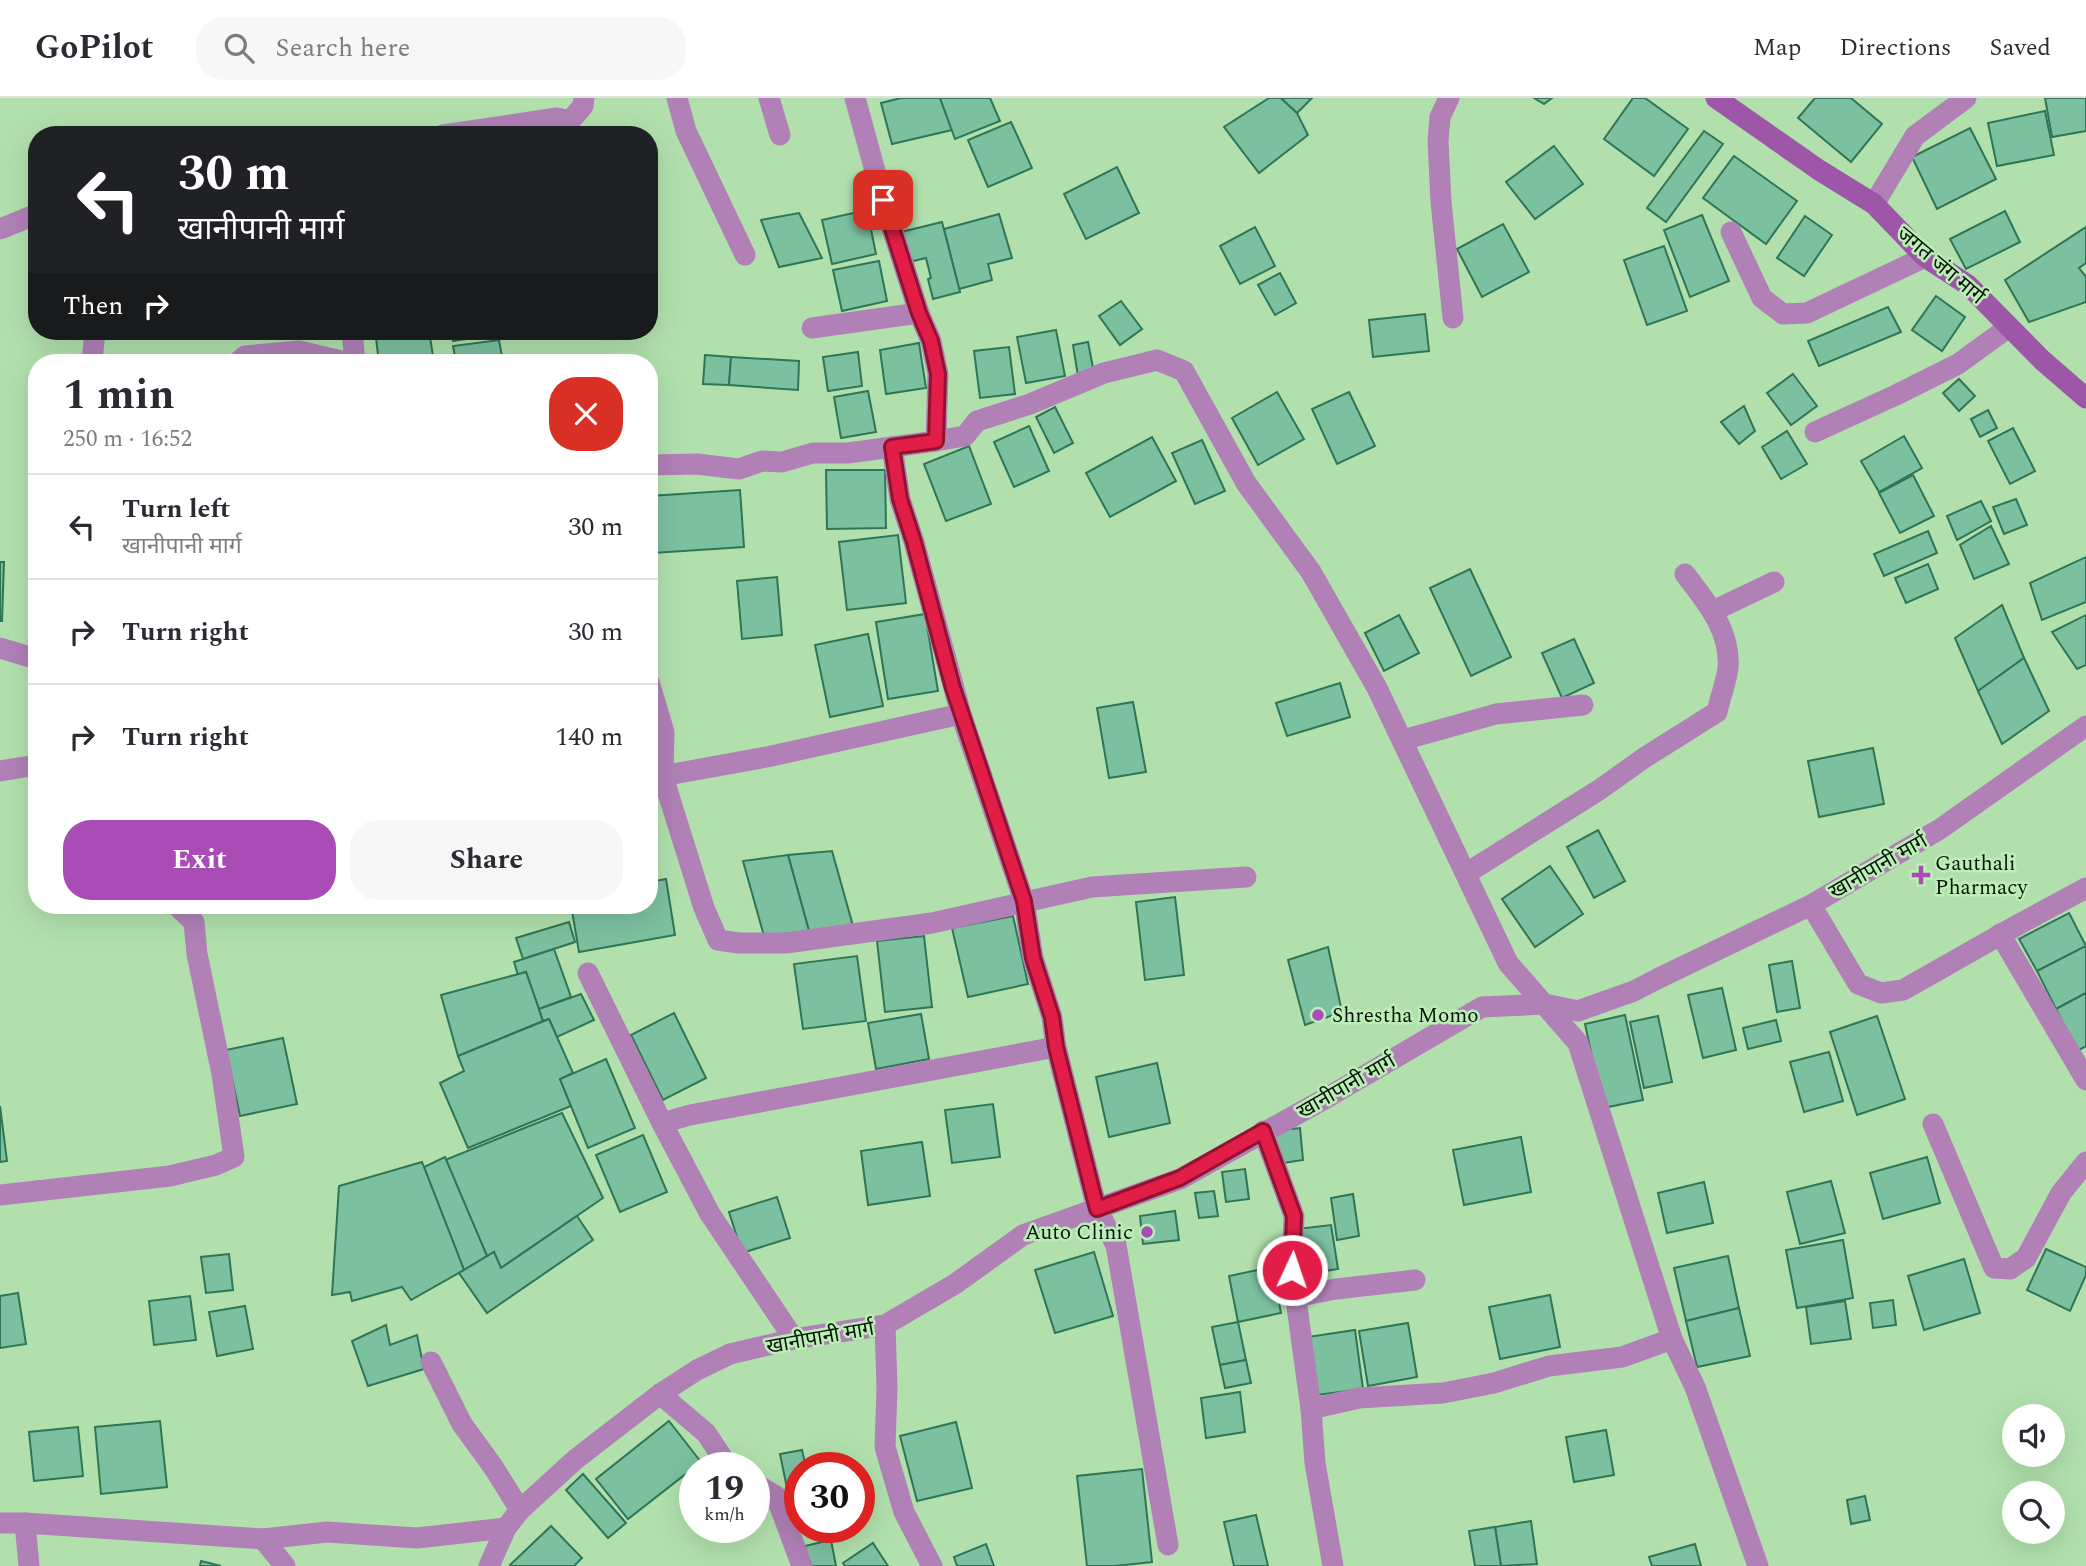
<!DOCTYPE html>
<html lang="en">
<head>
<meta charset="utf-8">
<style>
	body { margin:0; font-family:Spectral,"Noto Sans Devanagari",serif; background:#f7f7f7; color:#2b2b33; height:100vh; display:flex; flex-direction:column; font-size:26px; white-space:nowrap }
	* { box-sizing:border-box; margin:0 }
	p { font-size:23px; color:#7c7c81 }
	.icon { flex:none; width:38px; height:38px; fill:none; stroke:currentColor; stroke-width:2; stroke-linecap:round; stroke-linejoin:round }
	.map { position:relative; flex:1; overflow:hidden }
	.sheet { position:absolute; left:28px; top:256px; width:630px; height:560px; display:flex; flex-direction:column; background:#fff; border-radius:28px; box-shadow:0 7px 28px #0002 }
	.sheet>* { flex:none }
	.hud { position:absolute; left:28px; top:28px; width:630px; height:214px; border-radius:28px; box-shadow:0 7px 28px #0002; background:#202124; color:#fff; overflow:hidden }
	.fabs { position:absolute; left:2002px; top:1306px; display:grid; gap:14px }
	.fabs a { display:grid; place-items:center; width:63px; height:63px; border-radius:50%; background:#fff; box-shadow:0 7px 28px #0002; font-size:35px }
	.speed { position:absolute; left:679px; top:1354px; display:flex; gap:14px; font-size:35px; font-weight:700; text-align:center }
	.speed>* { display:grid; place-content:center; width:91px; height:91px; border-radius:50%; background:#fff; box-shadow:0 7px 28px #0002; line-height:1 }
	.speed small { font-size:18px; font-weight:400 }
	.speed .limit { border:10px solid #d22; background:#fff; color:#111 }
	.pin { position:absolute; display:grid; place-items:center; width:60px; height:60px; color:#fff; margin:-30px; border-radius:14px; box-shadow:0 4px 10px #0006 }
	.me { position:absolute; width:77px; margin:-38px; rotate:3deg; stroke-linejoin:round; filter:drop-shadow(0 0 5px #0008) }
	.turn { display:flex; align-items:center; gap:24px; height:147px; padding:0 35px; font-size:32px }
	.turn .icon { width:91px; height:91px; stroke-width:2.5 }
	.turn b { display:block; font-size:49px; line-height:60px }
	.then { display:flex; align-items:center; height:66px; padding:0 35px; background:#0003; gap:14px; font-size:26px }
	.round { display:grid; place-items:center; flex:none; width:74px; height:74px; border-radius:28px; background:#f7f7f7 }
	.headline { display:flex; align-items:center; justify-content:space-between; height:119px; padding:0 35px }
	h1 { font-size:42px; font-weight:700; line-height:52px }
	.action { display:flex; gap:14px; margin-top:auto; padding:14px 35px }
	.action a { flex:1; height:80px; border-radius:28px; background:#a94cb6; color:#fff; font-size:28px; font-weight:700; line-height:80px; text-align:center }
	.action a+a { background:#f7f7f7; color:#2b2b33 }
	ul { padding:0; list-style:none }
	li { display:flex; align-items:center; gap:21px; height:105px; padding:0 35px; border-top:2px solid #e1e1e2 }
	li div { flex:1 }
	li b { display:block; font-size:26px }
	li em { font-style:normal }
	header { display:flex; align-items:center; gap:42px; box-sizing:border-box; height:98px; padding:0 35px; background:#fff; border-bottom:2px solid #e1e1e2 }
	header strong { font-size:33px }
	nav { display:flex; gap:38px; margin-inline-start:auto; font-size:24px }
	.search { width:490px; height:63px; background:#f7f7f7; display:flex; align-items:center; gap:18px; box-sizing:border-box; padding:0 24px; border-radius:28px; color:#7c7c81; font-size:26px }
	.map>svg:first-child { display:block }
</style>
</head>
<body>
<header>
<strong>GoPilot</strong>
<div class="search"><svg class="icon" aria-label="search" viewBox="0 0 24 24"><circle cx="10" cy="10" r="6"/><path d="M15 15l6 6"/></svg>Search here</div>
<nav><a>Map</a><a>Directions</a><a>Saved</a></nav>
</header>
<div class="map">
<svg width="2086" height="1468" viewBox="0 0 2086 1468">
	<rect width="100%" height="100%" fill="#b1e0ad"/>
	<g fill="#7cc19f" stroke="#307557" stroke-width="2">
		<path d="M901,0H940L952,32L892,46L881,5Z"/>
		<path d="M940,0H990L1000,23L955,41Z"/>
		<path d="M1269,0H1281L1297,15L1308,37L1259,75L1224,29Z"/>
		<path d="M1281,0H1312L1297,15Z"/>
		<path d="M1534,0H1552L1544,6Z"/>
		<path d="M1633,0H1645L1688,31L1654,78L1604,41Z"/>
		<path d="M1815,0H1851L1882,26L1851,64L1798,20Z"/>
		<path d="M2045,0H2086V33L2052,39Z"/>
		<path d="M2045,13L2054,57L1997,68L1988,25Z"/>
		<path d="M1011,24L1032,70L988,89L968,42Z"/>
		<path d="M1970,30L1996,81L1937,111L1912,59Z"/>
		<path d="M1704,33L1723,46L1666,124L1647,110Z"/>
		<path d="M1554,48L1583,86L1535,121L1506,84Z"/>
		<path d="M1734,58L1797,103L1766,146L1703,100Z"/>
		<path d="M1117,69L1139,115L1086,141L1064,96Z"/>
		<path d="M867,112L876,156L832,166L822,122Z"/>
		<path d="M2005,113L2020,144L1966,171L1950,141Z"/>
		<path d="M799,115L822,160L779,169L761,122Z"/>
		<path d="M999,116L1012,160L988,166L992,182L959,191L944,131Z"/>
		<path d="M1702,117L1729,183L1690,199L1664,132Z"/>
		<path d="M1805,118L1832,137L1804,178L1777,160Z"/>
		<path d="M942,124L960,194L933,201L928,181L931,180L926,160L909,164L901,134Z"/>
		<path d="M1503,126L1529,174L1482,199L1457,151Z"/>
		<path d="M1255,129L1275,168L1240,186L1220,148Z"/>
		<path d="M2086,129V165L2079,170L2086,179V204L2029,224L2005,182Z"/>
		<path d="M1664,148L1687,213L1647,227L1624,162Z"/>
		<path d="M879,163L887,203L842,213L833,172Z"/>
		<path d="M1280,175L1296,205L1275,217L1258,187Z"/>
		<path d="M1936,198L1965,219L1942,253L1912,232Z"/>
		<path d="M1121,203L1142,231L1120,247L1099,218Z"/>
		<path d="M1888,209L1901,234L1819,268L1808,243Z"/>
		<path d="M1425,216L1429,253L1373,259L1369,222Z"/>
		<path d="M1056,232L1065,278L1026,285L1017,239Z"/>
		<path d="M375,233H429L434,264H379Z"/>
		<path d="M451,233H504V235L453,243Z"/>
		<path d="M499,242L503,264H456L453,248Z"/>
		<path d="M1088,244L1094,275L1078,278L1073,247Z"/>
		<path d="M919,245L926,290L886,296L880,252Z"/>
		<path d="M1009,249L1015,296L980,300L974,253Z"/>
		<path d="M858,254L862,288L828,293L823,259Z"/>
		<path d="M705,257L731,259L729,287L703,286Z"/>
		<path d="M731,259L799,263L798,292L729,287Z"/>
		<path d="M1793,276L1817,308L1791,327L1767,295Z"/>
		<path d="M1959,281L1975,298L1959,313L1943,295Z"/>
		<path d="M868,293L876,334L841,340L834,299Z"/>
		<path d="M1277,294L1304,341L1258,367L1232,320Z"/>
		<path d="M1349,294L1375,348L1337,366L1312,311Z"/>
		<path d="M1744,308L1755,333L1739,346L1721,324Z"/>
		<path d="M1055,309L1073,345L1054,355L1036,319Z"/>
		<path d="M1988,312L1997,330L1980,339L1971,321Z"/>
		<path d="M1029,328L1049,373L1014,389L994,344Z"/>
		<path d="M2013,330L2035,373L2010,386L1988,343Z"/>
		<path d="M1787,333L1807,366L1781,381L1762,349Z"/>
		<path d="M1904,338L1922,370L1879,394L1861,363Z"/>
		<path d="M1152,339L1176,383L1110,419L1086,375Z"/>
		<path d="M1202,342L1225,393L1195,406L1172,355Z"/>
		<path d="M969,348L991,406L946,423L924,366Z"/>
		<path d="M826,372H885L886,430L827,431Z"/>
		<path d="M1913,377L1934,418L1900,435L1879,395Z"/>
		<path d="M740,392L744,449L653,455L650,398Z"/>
		<path d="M2016,401L2027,427L2004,436L1993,409Z"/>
		<path d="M1981,403L1991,423L1957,442L1947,418Z"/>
		<path d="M1991,428L2009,466L1974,481L1960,447Z"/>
		<path d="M1928,433L1937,455L1884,478L1874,456Z"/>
		<path d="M898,437L906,505L847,512L839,444Z"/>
		<path d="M2086,459V504L2042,522L2030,485Z"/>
		<path d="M0,464H4L2,523H0Z"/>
		<path d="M1928,466L1938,491L1906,505L1895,480Z"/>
		<path d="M1470,471L1511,559L1471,578L1430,490Z"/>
		<path d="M777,479L782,537L742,541L737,483Z"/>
		<path d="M2002,507L2024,560L1978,593L1955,540Z"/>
		<path d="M925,516L938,593L888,601L876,524Z"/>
		<path d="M1399,517L1419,555L1384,573L1365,535Z"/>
		<path d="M2086,517V567L2077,571L2052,534Z"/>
		<path d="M868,536L883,608L830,619L815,547Z"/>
		<path d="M1574,541L1594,585L1562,600L1542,555Z"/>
		<path d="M2024,560L2049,613L2002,646L1978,593Z"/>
		<path d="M1340,585L1350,619L1287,638L1276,605Z"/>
		<path d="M1133,604L1146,674L1109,680L1097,610Z"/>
		<path d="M1873,650L1884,706L1819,719L1808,663Z"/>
		<path d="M1598,732L1625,783L1594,800L1567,749Z"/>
		<path d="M832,753L853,828L809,833L788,757Z"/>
		<path d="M788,757L809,833L764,838L743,763Z"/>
		<path d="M1550,768L1583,816L1535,849L1502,801Z"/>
		<path d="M666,781L675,837L579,854L571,807H649V784Z"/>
		<path d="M1175,799L1184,877L1145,882L1136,804Z"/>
		<path d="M2069,815L2086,848L2037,873L2019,841Z"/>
		<path d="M1013,818L1028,886L968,899L952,830Z"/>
		<path d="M569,824L575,844L523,861L516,840Z"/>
		<path d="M924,838L932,909L885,914L877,843Z"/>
		<path d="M2086,848V895L2056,911L2037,873Z"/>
		<path d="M1328,849L1342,914L1305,927L1288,862Z"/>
		<path d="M554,851L571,899L539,911L526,874L518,877L514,864Z"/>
		<path d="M857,858L866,923L803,931L794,866Z"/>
		<path d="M1792,863L1800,910L1777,914L1769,867Z"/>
		<path d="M526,874L543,923L458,958L441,897Z"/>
		<path d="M1722,890L1736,952L1703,960L1688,897Z"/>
		<path d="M2086,895V948L2077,953L2056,911Z"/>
		<path d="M581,896L594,922L557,939L549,921L543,923L539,911Z"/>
		<path d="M674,915L706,980L663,1002L631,937Z"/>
		<path d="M921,916L929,961L876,971L868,925Z"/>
		<path d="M1625,917L1643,1002L1603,1010L1585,926Z"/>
		<path d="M1658,918L1672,984L1644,990L1630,924Z"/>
		<path d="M1877,918L1905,1001L1857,1017L1830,934Z"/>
		<path d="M549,921L573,975L560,981L571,1008L468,1050L440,985L464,973L458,958Z"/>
		<path d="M1776,922L1781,943L1748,951L1743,930Z"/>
		<path d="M283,940L297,1006L240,1018L226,952Z"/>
		<path d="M1829,954L1843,1003L1804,1014L1790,964Z"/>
		<path d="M606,961L635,1030L588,1050L560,981Z"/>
		<path d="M1157,965L1170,1025L1109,1039L1096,979Z"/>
		<path d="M993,1006L1000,1059L952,1065L945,1012Z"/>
		<path d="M0,1008L7,1063L0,1064Z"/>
		<path d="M562,1015L603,1100L501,1170L494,1154L487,1158L445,1062Z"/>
		<path d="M1300,1030L1303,1062L1276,1066L1272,1033Z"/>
		<path d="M643,1037L667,1094L620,1114L596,1057Z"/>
		<path d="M1521,1039L1531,1094L1464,1107L1453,1052Z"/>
		<path d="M922,1044L930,1098L868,1107L861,1053Z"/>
		<path d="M445,1059L487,1158L464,1172L424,1069Z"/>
		<path d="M1927,1059L1940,1105L1883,1121L1870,1075Z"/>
		<path d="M422,1064L464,1172L411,1202L402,1189L352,1203L350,1194L332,1197L339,1088Z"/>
		<path d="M1245,1071L1249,1101L1226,1104L1222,1074Z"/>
		<path d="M1831,1083L1845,1135L1800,1146L1787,1094Z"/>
		<path d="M1704,1084L1713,1125L1667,1135L1658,1095Z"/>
		<path d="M1214,1093L1218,1118L1199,1120L1195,1095Z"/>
		<path d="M1353,1096L1359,1138L1337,1142L1331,1100Z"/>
		<path d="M777,1099L790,1140L742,1155L729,1114Z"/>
		<path d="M1175,1113L1179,1142L1143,1146L1140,1118Z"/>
		<path d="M577,1118L593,1142L487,1215L459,1175L494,1154L501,1170Z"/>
		<path d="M1331,1127L1338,1171L1305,1176L1297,1131Z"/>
		<path d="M1843,1142L1853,1200L1797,1210L1786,1152Z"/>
		<path d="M2046,1151L2086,1169V1177L2070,1213L2027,1192Z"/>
		<path d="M1094,1154L1113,1218L1055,1235L1035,1172Z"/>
		<path d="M229,1156L233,1192L206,1195L201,1159Z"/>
		<path d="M1728,1158L1739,1210L1686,1223L1674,1170Z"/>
		<path d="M1964,1161L1980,1215L1924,1232L1908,1178Z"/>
		<path d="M1272,1169L1281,1215L1238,1224L1229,1178Z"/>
		<path d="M18,1195L26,1246L0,1250V1198Z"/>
		<path d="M1550,1197L1560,1249L1500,1261L1489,1209Z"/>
		<path d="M190,1198L196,1242L154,1247L149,1203Z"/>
		<path d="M1893,1202L1896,1227L1873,1230L1870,1205Z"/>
		<path d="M1845,1203L1851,1241L1811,1246L1806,1209Z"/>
		<path d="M245,1208L253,1251L217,1258L209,1214Z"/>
		<path d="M1739,1210L1750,1258L1697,1269L1686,1223Z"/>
		<path d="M1238,1224L1246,1262L1220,1267L1212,1229Z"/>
		<path d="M1408,1225L1417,1279L1368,1288L1359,1233Z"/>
		<path d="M386,1227L390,1247L417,1237L424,1271L368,1288L352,1243Z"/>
		<path d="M1355,1232L1363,1291L1317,1297L1308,1239Z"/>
		<path d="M1246,1262L1251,1285L1225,1290L1220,1267Z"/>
		<path d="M1240,1294L1245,1334L1206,1340L1201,1300Z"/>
		<path d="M160,1323L167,1389L101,1396L95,1329Z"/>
		<path d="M669,1323L701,1364L628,1421L596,1381Z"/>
		<path d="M956,1324L972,1390L917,1403L900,1338Z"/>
		<path d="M78,1329L83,1378L34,1383L29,1334Z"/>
		<path d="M1606,1332L1614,1377L1574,1384L1566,1339Z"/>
		<path d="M802,1352L806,1370H800V1428L795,1429L780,1356Z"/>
		<path d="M830,1359L833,1370H811L809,1364Z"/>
		<path d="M1142,1371L1152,1464L1115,1468H1087L1077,1378Z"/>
		<path d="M583,1376L626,1425L608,1440L566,1392Z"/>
		<path d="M1865,1398L1870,1422L1851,1426L1847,1402Z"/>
		<path d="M1256,1417L1268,1468H1234L1224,1424Z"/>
		<path d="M1531,1423L1537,1466L1501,1468L1495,1429Z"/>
		<path d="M551,1428L582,1460L574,1468H511L510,1467Z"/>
		<path d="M1495,1429L1501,1468H1475L1469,1433Z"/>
		<path d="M831,1442L836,1468H809L805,1448Z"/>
		<path d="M873,1445L888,1468H845L843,1465Z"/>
		<path d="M986,1446L994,1468H957L954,1459Z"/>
		<path d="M1695,1446L1701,1468H1652L1649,1459Z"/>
		<path d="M201,1463L221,1468H200Z"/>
	</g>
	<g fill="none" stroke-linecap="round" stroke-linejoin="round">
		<g stroke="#b080b7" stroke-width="21">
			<path d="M677,0L686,33L745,157"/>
			<path d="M769,0L780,37"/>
			<path d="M855,0L883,102L919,215L931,243L938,276L936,343"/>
			<path d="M1449,0L1440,19L1438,43L1441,104L1453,220"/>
			<path d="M443,37L557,20L570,23L583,8L584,0"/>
			<path d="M1874,106L1915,38L1966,0"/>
			<path d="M0,131L37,116"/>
			<path d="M1731,134L1762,200L1783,216L1807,215L1925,159"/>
			<path d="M812,230L919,215"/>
			<path d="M352,233L355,264"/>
			<path d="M92,264L95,233"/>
			<path d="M238,264L245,258L299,253L346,264"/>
			<path d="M1815,334L1896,297L1958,266L2009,229"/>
			<path d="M892,349L900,401L914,444L961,616L1024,803L1033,860L1052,919L1056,949L1097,1111L1116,1147L1168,1447"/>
			<path d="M649,367L697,366L739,371L762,363L782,364L813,355H848L936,343L965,338L977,323L1030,306L1104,275L1157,262L1184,273L1246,385L1311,474L1377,590L1508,865L1578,945L1672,1241L1695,1289L1758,1468"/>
			<path d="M1713,513L1774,484"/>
			<path d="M0,550L37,561"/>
			<path d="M649,584L664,634L663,679L704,810L718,842L739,845H786L932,825L1092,789L1246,779"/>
			<path d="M1403,642L1496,616L1583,607"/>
			<path d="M0,673L37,667"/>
			<path d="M651,680L767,659L961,616"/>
			<path d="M1467,775L1599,692L1644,660L1717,614C1720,600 1726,585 1728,570C1731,532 1706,504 1685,476"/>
			<path d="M1811,807L1858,886L1881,895L1903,892L2014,829L2086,790"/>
			<path d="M2000,836L2086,982"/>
			<path d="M588,875L662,1025"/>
			<path d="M1933,1026L1994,1170L2010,1171L2026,1160L2061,1095L2086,1064"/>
			<path d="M1263,1033L1294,1118L1292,1172L1311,1311"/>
			<path d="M0,1097L170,1078L216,1067L234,1059L222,976L197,856L194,824L176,807"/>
			<path d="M1295,1199L1336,1191L1415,1182"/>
			<path d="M885,1227L887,1290L885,1349L904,1414L932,1468"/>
			<path d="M794,1241L710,1116L662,1025L690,1017L1056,949"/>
			<path d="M431,1264L462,1326L494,1370L520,1412"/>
			<path d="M660,1296L706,1335L728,1368L732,1370"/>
			<path d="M754,1385L776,1398L802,1468"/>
			<path d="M0,1425H25L263,1441L327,1434L417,1440L506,1430"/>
			<path d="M25,1425L29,1468"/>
			<path d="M263,1441L285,1468"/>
			<path d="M489,1468L506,1430L520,1412L576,1361L660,1296L697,1272L730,1256L794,1241L885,1227L955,1186L1023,1137L1180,1081L1328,999L1482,909L1545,906L1578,913L1634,893L1659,880L1811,807L1940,731L2086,628"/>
			<path d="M1333,1468L1315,1365L1311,1311L1359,1300L1443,1295L1494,1285L1549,1268L1622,1259L1672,1241"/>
		</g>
		<path stroke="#9d56a8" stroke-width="21" d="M1716,0L1819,72L1874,106L1925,159L1968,187L2042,262L2086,300"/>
	</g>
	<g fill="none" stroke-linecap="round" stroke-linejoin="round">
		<g stroke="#92132f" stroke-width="18">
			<path id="route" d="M883,102L919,215L931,243L938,276L936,343L892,349L900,401L914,444L953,590L1024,803L1033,860L1052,919L1056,949L1097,1111L1180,1080L1263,1033L1294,1118L1292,1172"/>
		</g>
		<use href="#route" stroke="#e11d48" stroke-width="12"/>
	</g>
	<g fill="#a94cb6" stroke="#beedb9" stroke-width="2.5">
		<path d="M1917.5 766.5h7v7h7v7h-7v7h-7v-7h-7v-7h7z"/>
		<circle cx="1318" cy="917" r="7"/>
		<circle cx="1147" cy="1134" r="7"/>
	</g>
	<g text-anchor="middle" stroke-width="5" stroke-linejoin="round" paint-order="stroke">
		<g font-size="21" fill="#051604" stroke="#beedb9">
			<text transform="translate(1941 167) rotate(40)" y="7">जगत जंग मार्ग</text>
			<text transform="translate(1878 768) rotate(-30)" y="7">खानीपानी मार्ग</text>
			<text transform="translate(1346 988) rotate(-30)" y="7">खानीपानी मार्ग</text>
			<text transform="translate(820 1239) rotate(-10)" y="7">खानीपानी मार्ग</text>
		</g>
		<g font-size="21" fill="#051604" stroke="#beedb9" text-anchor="start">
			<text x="1935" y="772">Gauthali<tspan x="1935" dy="24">Pharmacy</tspan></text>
			<text x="1332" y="924">Shrestha Momo</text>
			<text x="1133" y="1141" text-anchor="end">Auto Clinic</text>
		</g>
	</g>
</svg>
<div class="fabs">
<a><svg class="icon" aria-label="sound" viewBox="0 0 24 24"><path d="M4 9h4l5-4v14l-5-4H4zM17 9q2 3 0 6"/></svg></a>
<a><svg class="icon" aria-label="search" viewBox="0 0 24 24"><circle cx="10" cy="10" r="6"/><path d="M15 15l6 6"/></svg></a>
</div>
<div class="speed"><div>19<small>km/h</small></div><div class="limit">30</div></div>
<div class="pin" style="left:883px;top:102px;background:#d93025"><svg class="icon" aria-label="arrive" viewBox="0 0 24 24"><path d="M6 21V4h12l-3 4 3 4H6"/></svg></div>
<svg class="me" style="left:1292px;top:1172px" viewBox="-20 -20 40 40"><circle r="17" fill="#e11d48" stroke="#fff" stroke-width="3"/><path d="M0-11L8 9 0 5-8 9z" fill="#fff"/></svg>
<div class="hud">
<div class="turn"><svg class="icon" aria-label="left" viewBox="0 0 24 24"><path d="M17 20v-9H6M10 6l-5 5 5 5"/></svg><div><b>30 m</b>खानीपानी मार्ग</div></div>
<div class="then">Then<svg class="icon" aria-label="right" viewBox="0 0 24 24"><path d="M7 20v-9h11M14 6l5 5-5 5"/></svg></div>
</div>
<section class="sheet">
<div class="headline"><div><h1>1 min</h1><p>250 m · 16:52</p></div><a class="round" style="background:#d93025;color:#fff"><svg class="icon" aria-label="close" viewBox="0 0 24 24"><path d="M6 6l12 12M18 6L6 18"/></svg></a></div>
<ul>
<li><svg class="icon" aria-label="left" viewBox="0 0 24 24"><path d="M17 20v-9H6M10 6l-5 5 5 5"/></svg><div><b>Turn left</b><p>खानीपानी मार्ग</p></div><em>30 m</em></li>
<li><svg class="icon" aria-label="right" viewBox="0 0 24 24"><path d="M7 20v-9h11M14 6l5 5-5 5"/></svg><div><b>Turn right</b></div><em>30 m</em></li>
<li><svg class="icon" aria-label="right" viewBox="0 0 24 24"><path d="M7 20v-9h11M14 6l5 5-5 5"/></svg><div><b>Turn right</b></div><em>140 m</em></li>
</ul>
<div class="action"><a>Exit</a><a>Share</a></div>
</section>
</div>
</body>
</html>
